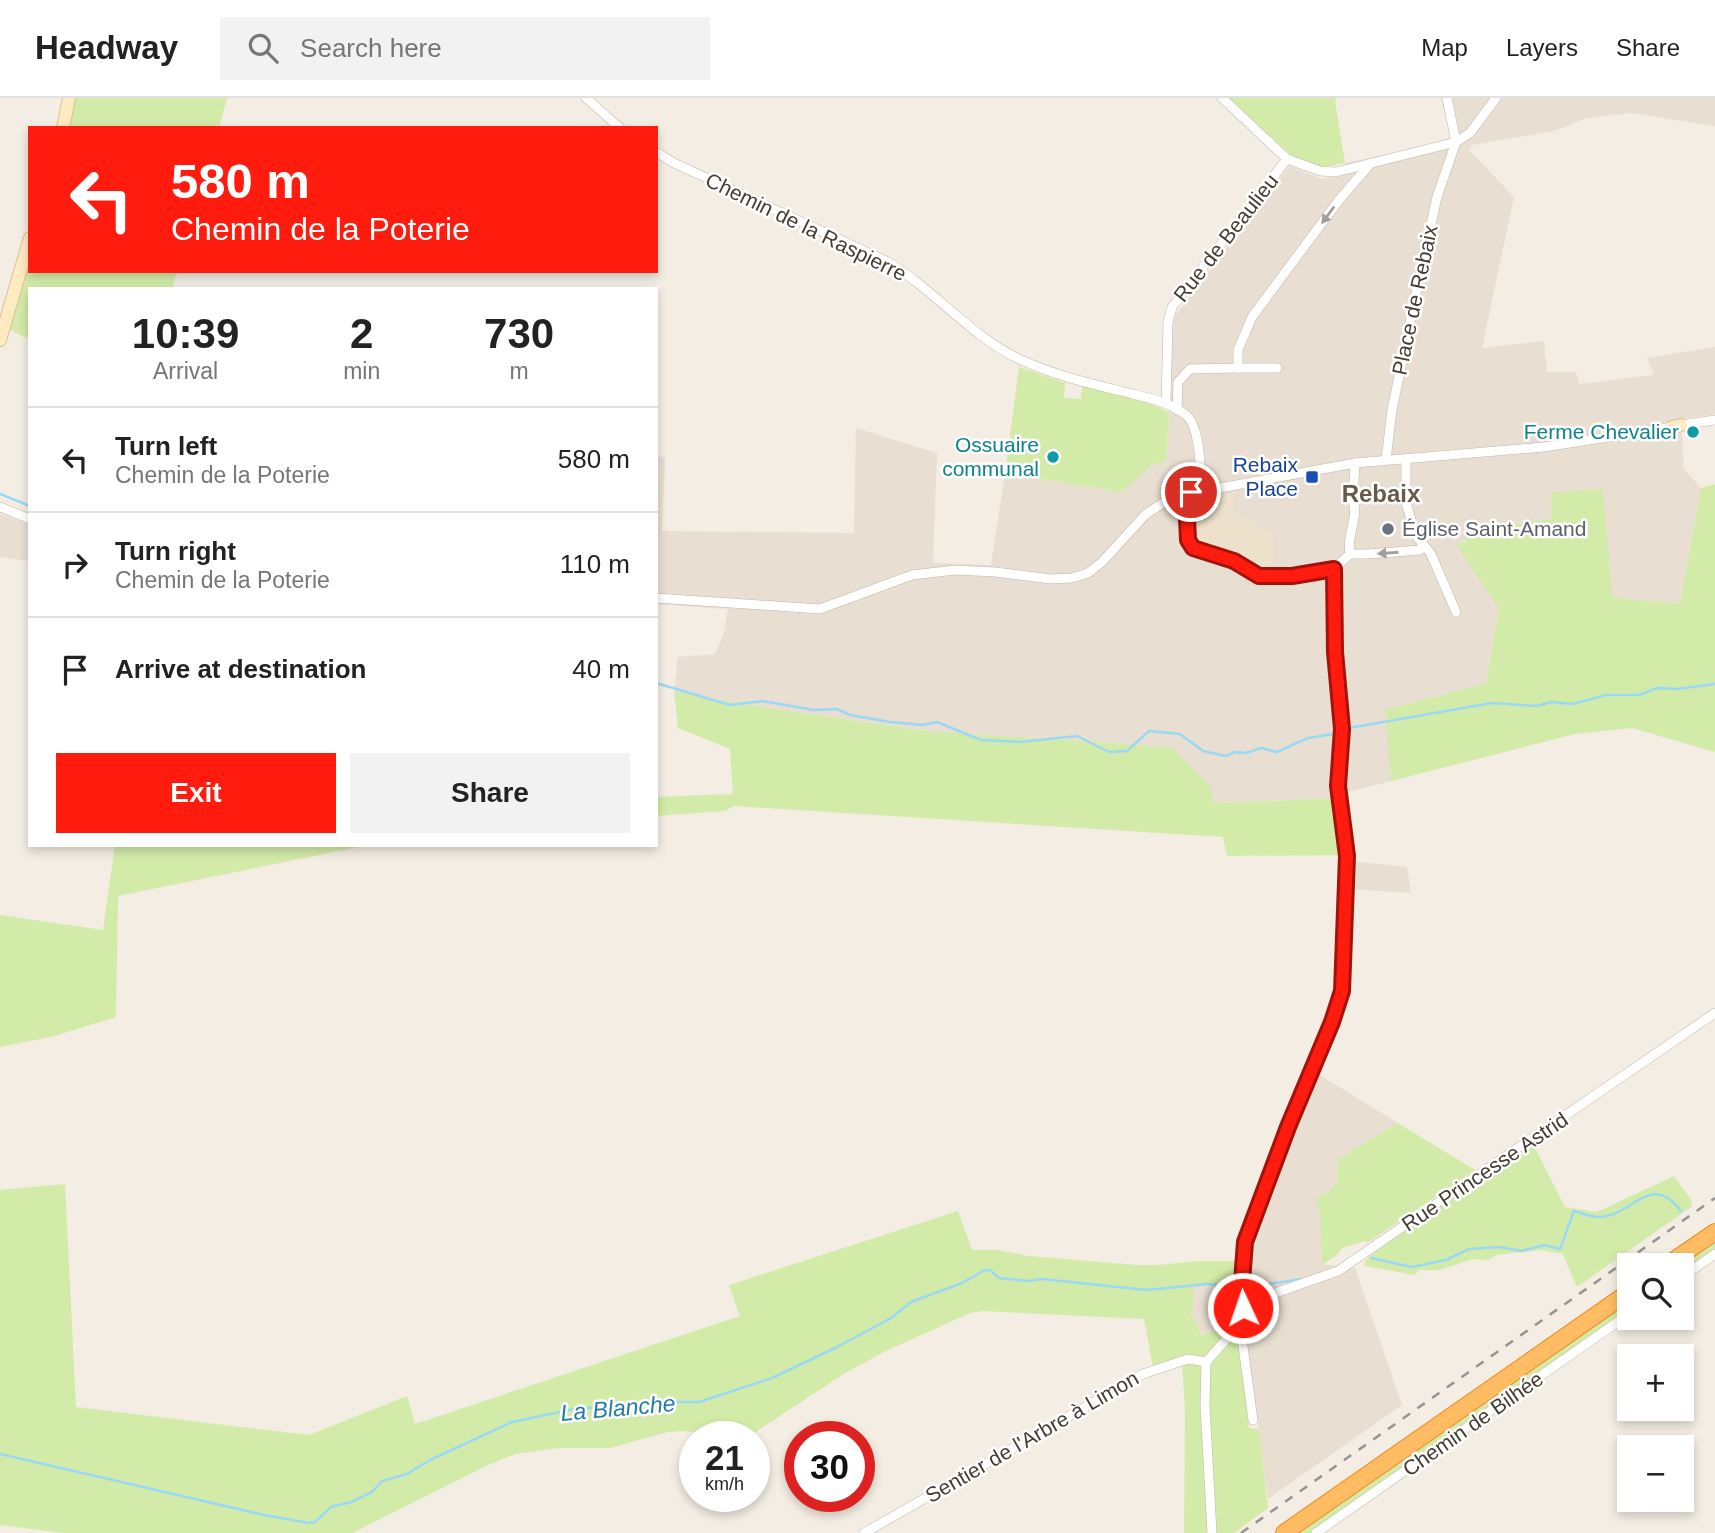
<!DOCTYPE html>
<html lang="en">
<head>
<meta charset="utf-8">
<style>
	body { margin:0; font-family:Helvetica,sans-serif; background:#f2f2f2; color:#222; height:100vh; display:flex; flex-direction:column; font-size:26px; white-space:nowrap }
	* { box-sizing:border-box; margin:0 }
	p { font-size:23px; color:#767676 }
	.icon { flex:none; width:38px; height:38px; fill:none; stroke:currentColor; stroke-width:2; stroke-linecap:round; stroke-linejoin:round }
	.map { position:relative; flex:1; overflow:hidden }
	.sheet { position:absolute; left:28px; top:189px; width:630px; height:560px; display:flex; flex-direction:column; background:#fff; border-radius:0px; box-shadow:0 4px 10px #0003 }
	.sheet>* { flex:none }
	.guide { position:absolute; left:28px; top:28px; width:630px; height:147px; border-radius:0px; box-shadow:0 4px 10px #0003; background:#ff1c0e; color:#fff; overflow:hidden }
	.controls { position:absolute; left:1617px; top:1155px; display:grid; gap:14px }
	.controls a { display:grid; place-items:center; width:77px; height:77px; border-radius:0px; background:#fff; box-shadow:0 4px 10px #0003; font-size:35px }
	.speed { position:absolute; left:679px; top:1323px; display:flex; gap:14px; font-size:35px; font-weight:700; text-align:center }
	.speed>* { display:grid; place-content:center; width:91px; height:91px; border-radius:50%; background:#fff; box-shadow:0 4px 10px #0003; line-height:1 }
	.speed small { font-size:18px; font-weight:400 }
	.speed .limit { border:10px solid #d22; background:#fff; color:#111 }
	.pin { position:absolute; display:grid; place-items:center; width:60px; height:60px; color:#fff; margin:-30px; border:4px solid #fff; border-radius:50%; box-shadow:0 2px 7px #0007 }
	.me { position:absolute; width:77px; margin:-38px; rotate:357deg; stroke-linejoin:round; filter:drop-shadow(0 0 5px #0008) }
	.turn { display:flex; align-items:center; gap:24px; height:147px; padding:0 28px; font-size:32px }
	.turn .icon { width:91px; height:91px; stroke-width:2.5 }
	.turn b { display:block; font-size:49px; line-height:60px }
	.eta { display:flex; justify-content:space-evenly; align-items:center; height:119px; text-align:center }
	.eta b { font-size:42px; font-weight:700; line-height:49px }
	.cta { display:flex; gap:14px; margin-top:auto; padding:14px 28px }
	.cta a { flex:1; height:80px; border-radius:0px; background:#ff1c0e; color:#fff; font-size:28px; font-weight:700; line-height:80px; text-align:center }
	.cta a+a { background:#f2f2f2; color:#222 }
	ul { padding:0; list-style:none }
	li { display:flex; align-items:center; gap:21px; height:105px; padding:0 28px; border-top:2px solid #e0e0e0 }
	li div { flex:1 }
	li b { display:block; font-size:26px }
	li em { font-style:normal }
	header { display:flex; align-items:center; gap:42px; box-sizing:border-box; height:98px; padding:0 35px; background:#fff; border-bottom:2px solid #e0e0e0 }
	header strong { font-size:33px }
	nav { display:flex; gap:38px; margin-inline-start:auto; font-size:24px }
	.search { width:490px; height:63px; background:#f2f2f2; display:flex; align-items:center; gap:18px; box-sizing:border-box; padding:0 24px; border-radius:0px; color:#767676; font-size:26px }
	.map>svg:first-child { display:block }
</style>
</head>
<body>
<header>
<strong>Headway</strong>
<div class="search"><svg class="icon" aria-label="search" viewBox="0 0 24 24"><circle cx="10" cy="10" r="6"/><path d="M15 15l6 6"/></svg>Search here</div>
<nav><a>Map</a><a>Layers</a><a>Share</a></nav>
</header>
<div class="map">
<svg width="1715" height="1435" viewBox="0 0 1715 1435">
	<rect width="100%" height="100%" fill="#f3ede3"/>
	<g fill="#e8ded1">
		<path d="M1441,0H1715V28L1631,15L1587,20L1554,33L1472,47L1469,52L1514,99L1482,250L1544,243L1547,274H1576L1579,286L1654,277L1647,260L1715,249V316L1681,321L1684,371L1701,390L1680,506L1612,499L1602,391L1552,421L1516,426L1457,446L1499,509L1486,585L1386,612L1391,683L1343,695L1337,700L1213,705L1171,649L927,633L749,607L674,593L678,559L715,556L724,535L728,511L656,506V358L665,359L662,433L854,435L856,330L937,355L933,465L991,467L1005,375L1122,394L1151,367L1166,363L1171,288L1172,222L1289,68L1322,81L1344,77L1345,65L1431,48L1442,44L1450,39Z"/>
		<path d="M0,416L30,427V463L0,459Z"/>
		<path d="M1350,763L1407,769L1411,795L1347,791Z"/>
		<path d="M1313,973L1398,1025L1338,1061L1336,1089L1317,1105L1319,1109L1322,1166L1355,1170L1402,1307L1268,1401L1245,1234L1202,1238L1190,1214L1193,1210V1188L1211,1185L1237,1197L1246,1148Z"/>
	</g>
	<path fill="#eee1cc" d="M1234,395L1235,421H1253L1255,430L1273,432L1275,470L1248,467L1194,445L1192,418L1195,405L1206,399Z"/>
	<g fill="#d3eba8">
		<path d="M73,0H227L219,30H69Z"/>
		<path d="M1229,0H1336L1335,3L1345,65L1320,70L1298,64Z"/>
		<path d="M30,160V173H177L172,191H30V241L7,231Z"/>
		<path d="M1019,269L1065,285L1064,300L1081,301L1082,287L1152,306L1169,314L1166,363L1151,367L1122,394L1005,375Z"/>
		<path d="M1715,386V654L1632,630L1575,636L1391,683L1385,612L1486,585L1499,510L1456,446L1466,444L1464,433L1551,421V395L1603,391L1612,499L1680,506L1701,390Z"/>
		<path d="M674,593L749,607L927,633L1171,649L1211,690L1213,705L1337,700L1343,757L1227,758L1223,739L734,708L725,713L656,718V699L733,696L730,651L678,630Z"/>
		<path d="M115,747H369L118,798L116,919L51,939L0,949V817L103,832Z"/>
		<path d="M1398,1025L1475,1072L1367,1145L1365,1143L1342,1150L1337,1157L1322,1167L1319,1110L1315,1100C1341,1091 1336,1087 1338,1061Z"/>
		<path d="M1533,1046L1565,1109L1597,1114L1674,1078L1692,1103L1691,1109L1577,1189L1563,1156L1542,1152L1496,1157L1489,1162L1473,1161L1440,1172H1419L1415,1177L1364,1168L1366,1162L1373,1155Z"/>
		<path d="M65,1086L76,1309L309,1337L407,1298L415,1326L740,1218L729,1187L958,1113L972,1152H999L1028,1158L1136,1167H1158L1198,1163H1239L1237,1197L1211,1185L1193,1188V1211L1190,1214L1202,1238L1211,1234L1238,1235L1249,1330L1259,1331L1268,1410L1234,1435H1184L1185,1313L1182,1265L1153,1270L1144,1221L983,1213L970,1215L886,1253L845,1275L754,1335L735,1338L684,1333L668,1334L610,1350H559L515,1356L486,1368L352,1435H63L0,1427V1092Z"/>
		<path d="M1715,1145V1152L1682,1175V1168Z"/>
		<path d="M1629,1204V1212L1310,1435H1299Z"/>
	</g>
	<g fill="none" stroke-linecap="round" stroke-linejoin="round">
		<g stroke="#99d9f6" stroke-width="2.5">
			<path d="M0,396L30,408"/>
			<path d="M656,585L730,607L763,603L813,612L837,611L850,617L890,624L923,627L937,624L981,642L1021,644L1077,638L1109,654L1127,653L1149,633L1180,636L1203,653L1226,658L1235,654L1246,655L1261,650L1277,654L1308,640L1334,636"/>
			<path d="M1349,630L1492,605L1537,608L1551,604L1573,606L1606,597H1639L1657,590L1677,591L1715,586"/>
			<path d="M1371,1160L1412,1169L1446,1162L1469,1151L1500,1149L1521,1153L1545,1147L1560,1151L1574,1113C1582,1115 1593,1120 1601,1119C1633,1117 1651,1073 1681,1113"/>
			<path d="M1247,1189L1302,1181"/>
			<path d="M0,1356L264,1417L309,1425L315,1424L331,1409L351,1404L372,1394L382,1383L407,1376L430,1362L512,1324L574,1311L668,1304H699L772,1280L837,1249L891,1220L911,1204L962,1185L985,1172H990L999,1180L1029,1183L1042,1181L1146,1192L1208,1186L1236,1189"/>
		</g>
		<g stroke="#c2b7a8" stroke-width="10">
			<g id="street">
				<path d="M586,0L620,30"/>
				<path d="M1222,0L1287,61L1320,73L1336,74L1456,44L1470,35L1496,0"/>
				<path d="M656,54L674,65L886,163C934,191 969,237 1019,261C1051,276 1087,285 1121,293C1143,299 1167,302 1186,317C1201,329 1200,374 1202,393"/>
				<path d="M1238,270H1277"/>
				<path d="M1166,305L1168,224L1172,209L1287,61"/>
				<path d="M1177,312L1178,284L1190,271L1238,270V252L1252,219L1339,102L1371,65"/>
				<path d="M1681,327L1715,322"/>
				<path d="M1406,360V405L1413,428L1418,440L1431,456L1456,514"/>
				<path d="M1386,362L1392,312L1418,186L1437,99L1456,44L1447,0"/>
				<path d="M1191,394L1187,420L1188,442L1193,450L1233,463L1259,478H1292L1334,471L1350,456"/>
				<path d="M0,409L30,421"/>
				<path d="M1350,456C1346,437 1359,420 1353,403L1355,365"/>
				<path d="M1350,456H1368L1420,452L1423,446"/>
				<path d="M656,500L820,511L912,477L955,472L995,474L1051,481L1072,480L1088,475L1102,464L1146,416L1172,399L1355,365L1544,349L1672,329"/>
				<path d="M1682,1179L1715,1156"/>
				<path d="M1243,1210L1264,1199L1338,1173L1715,915"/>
				<path d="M1253,1322L1240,1226L1243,1210L1241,1197L1245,1145L1288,1029L1332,924L1342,893L1347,759L1338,688L1342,624L1335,554L1334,471"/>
				<path d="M864,1435L1143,1276L1188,1261L1206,1264"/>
				<path d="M1212,1435L1205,1308L1206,1264L1240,1226"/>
				<path d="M1316,1435L1629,1216"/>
			</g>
		</g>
		<g stroke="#dac091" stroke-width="14">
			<g id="secondary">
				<path d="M63,30L69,0"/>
				<path d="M0,242L30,140"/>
				<path d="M1672,329L1681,327"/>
			</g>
		</g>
		<g stroke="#ea9026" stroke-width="18">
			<g id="highway">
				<path d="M1667,1167L1715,1134"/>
				<path d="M1284,1435L1629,1194"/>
			</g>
		</g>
		<use href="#street" stroke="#fff" stroke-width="9"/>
		<use href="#secondary" stroke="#ffeac1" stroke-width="12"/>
		<use href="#highway" stroke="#ffbc62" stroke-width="16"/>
		<path stroke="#949494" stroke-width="2.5" stroke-dasharray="9 9" stroke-linecap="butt" d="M1241,1435L1715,1100"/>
	</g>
	<defs><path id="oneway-solid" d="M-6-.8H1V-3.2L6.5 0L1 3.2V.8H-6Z" transform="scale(1.75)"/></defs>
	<g fill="#a29e99">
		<use href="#oneway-solid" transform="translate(1328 117) rotate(126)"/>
		<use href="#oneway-solid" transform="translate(1388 455) rotate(176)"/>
	</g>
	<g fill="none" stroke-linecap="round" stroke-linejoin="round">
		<g stroke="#a61209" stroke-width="18">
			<path id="route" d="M1191,394L1187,420L1188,442L1193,450L1234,463L1259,478H1292L1334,471L1335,554L1342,631L1338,688L1347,758L1342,893L1332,924L1288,1029L1245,1144L1241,1197L1243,1210"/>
		</g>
		<use href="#route" stroke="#ff1c0e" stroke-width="12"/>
	</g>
	<g fill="#0f9aa8" stroke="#fff" stroke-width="2.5">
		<circle cx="1693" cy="334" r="7"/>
		<circle cx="1053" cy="359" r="7"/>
	</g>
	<rect fill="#1a4fb4" stroke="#fff" stroke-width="2.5" x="1305" y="372" width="14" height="14" rx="3.5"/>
	<circle fill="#6b7280" stroke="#fff" stroke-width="2.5" cx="1388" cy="431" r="7"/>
	<g text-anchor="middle" stroke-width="5" stroke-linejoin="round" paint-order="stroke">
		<g font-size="21" fill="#453c33" stroke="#fff">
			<text transform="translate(806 129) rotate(26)" y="7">Chemin de la Raspierre</text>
			<text transform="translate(1226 140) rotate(-52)" y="7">Rue de Beaulieu</text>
			<text transform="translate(1415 202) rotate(-78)" y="7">Place de Rebaix</text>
			<text transform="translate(1485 1074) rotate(-34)" y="7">Rue Princesse Astrid</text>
			<text transform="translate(1473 1326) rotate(-35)" y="7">Chemin de Bilhée</text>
			<text transform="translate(1032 1339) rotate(-30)" y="7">Sentier de l'Arbre à Limon</text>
		</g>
		<g font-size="21" fill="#0d838f" stroke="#fff" text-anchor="end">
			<text x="1679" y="341">Ferme Chevalier</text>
			<text x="1039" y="354">Ossuaire<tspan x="1039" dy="24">communal</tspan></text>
		</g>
		<g font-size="21" fill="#164399" stroke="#fff" text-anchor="end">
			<text x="1298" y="374">Rebaix<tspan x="1298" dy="24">Place</tspan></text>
		</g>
		<g font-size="21" fill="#5b616d" stroke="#fff" text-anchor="start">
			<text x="1402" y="438">Église Saint-Amand</text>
		</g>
		<g font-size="23" font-style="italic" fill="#227ca8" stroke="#fff">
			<text transform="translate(618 1310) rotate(-5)" y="8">La Blanche</text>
		</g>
		<g font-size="24" font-weight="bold" fill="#695949" stroke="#fff">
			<text x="1381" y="404">Rebaix</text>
		</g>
	</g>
</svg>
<div class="controls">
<a><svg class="icon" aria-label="search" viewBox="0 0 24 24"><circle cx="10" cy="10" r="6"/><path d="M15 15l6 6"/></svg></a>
<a>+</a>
<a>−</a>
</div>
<div class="speed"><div>21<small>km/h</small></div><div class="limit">30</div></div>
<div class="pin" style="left:1191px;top:394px;background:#d93025"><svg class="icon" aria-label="arrive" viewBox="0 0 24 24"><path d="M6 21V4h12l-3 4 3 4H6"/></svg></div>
<svg class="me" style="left:1243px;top:1210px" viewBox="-20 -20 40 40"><circle r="17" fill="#ff1c0e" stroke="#fff" stroke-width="3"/><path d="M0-11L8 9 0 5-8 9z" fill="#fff"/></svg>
<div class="guide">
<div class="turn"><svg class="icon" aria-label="left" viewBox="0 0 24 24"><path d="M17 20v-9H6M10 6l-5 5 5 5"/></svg><div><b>580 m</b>Chemin de la Poterie</div></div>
</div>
<section class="sheet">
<div class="eta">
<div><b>10:39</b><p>Arrival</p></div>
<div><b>2</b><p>min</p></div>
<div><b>730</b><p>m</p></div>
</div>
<ul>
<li><svg class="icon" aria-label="left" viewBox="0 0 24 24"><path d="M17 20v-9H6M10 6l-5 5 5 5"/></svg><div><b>Turn left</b><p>Chemin de la Poterie</p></div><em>580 m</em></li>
<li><svg class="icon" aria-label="right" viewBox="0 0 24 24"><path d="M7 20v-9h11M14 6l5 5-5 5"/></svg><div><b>Turn right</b><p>Chemin de la Poterie</p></div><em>110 m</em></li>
<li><svg class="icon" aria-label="arrive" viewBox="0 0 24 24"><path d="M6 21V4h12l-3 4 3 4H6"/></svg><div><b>Arrive at destination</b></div><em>40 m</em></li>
</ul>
<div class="cta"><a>Exit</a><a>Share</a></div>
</section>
</div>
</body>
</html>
